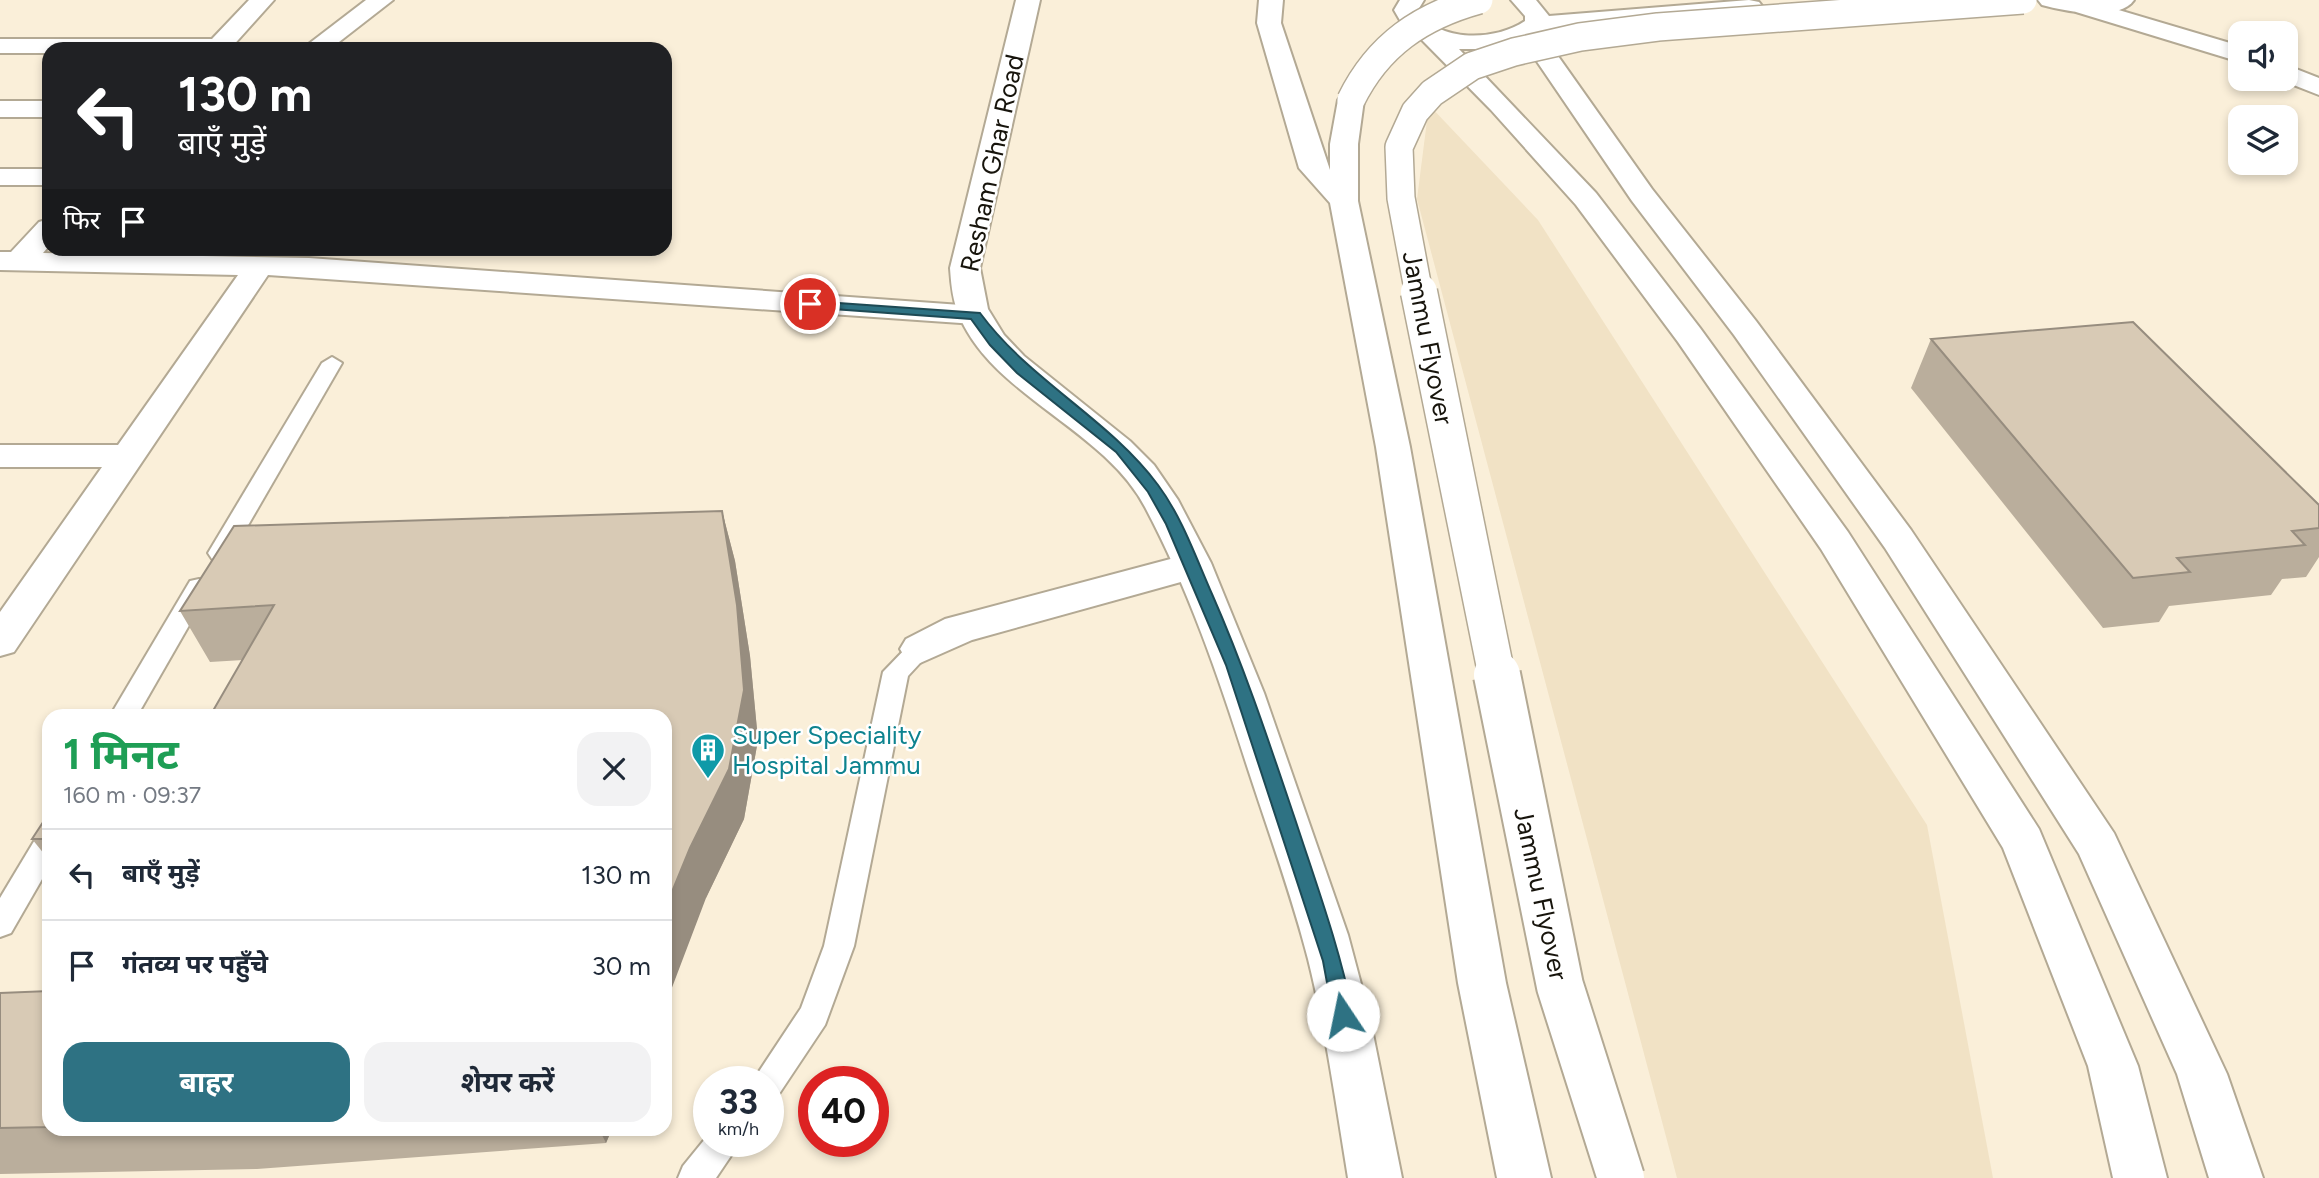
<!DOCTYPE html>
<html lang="hi">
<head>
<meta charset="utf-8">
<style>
	body { margin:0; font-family:Figtree,"Noto Sans Devanagari",sans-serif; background:#f2f2f3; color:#1f2937; height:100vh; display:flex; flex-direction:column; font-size:26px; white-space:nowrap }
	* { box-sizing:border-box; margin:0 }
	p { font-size:23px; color:#747a83 }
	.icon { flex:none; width:38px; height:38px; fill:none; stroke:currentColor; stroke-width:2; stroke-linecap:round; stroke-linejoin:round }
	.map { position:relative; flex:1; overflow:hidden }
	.details { position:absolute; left:42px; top:709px; width:630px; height:427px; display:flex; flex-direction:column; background:#fff; border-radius:21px; box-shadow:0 4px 10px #0003 }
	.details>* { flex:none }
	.guide { position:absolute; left:42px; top:42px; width:630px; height:214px; border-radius:21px; box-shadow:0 4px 10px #0003; background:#202124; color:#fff; overflow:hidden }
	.controls { position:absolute; left:2228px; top:21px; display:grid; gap:14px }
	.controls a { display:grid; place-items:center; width:70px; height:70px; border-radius:14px; background:#fff; box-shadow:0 4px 10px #0003; font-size:35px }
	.speed { position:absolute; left:693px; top:1066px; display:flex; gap:14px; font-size:35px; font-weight:700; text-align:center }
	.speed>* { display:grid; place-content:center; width:91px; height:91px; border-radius:50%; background:#fff; box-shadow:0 4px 10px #0003; line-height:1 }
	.speed small { font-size:18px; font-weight:400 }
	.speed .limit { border:10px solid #d22; background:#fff; color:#111 }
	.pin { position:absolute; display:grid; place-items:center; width:60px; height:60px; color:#fff; margin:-30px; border:4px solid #fff; border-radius:50%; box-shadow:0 2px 7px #0007 }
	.me { position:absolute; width:77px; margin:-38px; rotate:349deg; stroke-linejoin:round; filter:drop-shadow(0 0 5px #0008) }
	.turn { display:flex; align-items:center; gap:24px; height:147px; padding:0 21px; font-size:32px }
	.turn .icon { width:91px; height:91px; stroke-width:2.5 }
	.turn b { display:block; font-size:49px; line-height:60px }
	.then { display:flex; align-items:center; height:66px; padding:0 21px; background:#0003; gap:14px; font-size:26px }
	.round { display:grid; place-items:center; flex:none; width:74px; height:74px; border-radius:21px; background:#f2f2f3 }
	.headline { display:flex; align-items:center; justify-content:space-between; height:119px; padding:0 21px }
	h1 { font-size:42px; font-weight:700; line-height:52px; color:#1e9e55 }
	.primary-button { display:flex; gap:14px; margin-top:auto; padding:14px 21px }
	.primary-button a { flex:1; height:80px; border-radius:21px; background:#2e7283; color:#fff; font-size:28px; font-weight:700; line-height:80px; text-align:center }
	.primary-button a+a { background:#f2f2f3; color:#1f2937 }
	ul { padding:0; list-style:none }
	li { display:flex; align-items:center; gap:21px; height:91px; padding:0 21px; border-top:2px solid #e0e1e3 }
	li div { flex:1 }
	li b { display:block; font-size:26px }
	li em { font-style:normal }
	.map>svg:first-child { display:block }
</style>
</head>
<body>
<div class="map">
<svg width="2319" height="1178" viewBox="0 0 2319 1178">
	<rect width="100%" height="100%" fill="#faefd9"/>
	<path fill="#f1e2c5" d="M1429,105L1538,220L1927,825L1993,1178H1677L1417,199Z"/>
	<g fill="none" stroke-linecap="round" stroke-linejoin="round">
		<g stroke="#b3a994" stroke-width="4">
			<g id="service">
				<path d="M332,357L342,363L232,553L228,559H212L208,553L322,363Z"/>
				<path d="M199,579L208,581L211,587L137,716H110L190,581Z"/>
				<path d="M920,640L929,643L933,649L908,676L854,946L825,1025L779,1094L768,1098V1082H752L801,1008L824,946L883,672L911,643Z"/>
				<path d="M49,829V867L11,933L0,937V898L39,833Z"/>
				<path d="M709,1134V1141H741L716,1178H678L683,1166Z"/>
			</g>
		</g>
		<g stroke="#b3a994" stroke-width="4">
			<g id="minor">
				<path d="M249,0H274L230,49H49V53H0V39H212Z"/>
				<path d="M366,0H393L330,49H302Z"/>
				<rect x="0" y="101" width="49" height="16"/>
				<rect x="0" y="169" width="49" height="16"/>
				<path d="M49,219V246L43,253L309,258L975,306L986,308L991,315L986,322L975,324L268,275L14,652L0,656V612L102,467H0V445H118L238,275L0,270V252H11L39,222Z"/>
				<path d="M1193,553L1206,557L1212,566L1206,575L972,640L920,663L906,659L900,649L906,639L945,619Z"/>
			</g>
		</g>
		<g stroke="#b3a994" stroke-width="4">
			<path id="tertiary" d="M1016,0H1040L980,268L988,309L1004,335L1024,356L1130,441L1154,465L1178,500L1211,563L1264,693L1348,935L1369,1014L1402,1178H1348C1336,1105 1326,1031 1308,959C1291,893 1267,828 1246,763C1218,675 1188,588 1145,507C1103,427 988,395 957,310C952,296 951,282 950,268Z"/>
		</g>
		<g stroke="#b3a994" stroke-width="4">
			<g id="secondary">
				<path d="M2085,0L2240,46V62L2076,12L2072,7L2076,2Z"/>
				<path d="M2286,65L2319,78V95L2278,79H2286Z"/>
			</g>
		</g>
		<g stroke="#b3a994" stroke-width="4">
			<g id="primary">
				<path d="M1259,0H1283L1281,23L1330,170V144L1338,100L1342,94H1360L1364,100L1358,144V201L1410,447L1506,983L1551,1178H1497L1458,983L1376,447L1330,203L1299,168L1257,23Z"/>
				<path d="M1400,0H1424L1418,10C1438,43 1496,41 1525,21V16L1511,0H1536L1549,16L1749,0L1759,2L1763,7L1759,12L1751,14L1541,32L1652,189L1756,321L1911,530L2114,833L2227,1074L2263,1178H2209L2177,1074L2079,854L1885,548L1734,335L1632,201L1523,41L1487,49H1459L1596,193L1700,328L1848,532L2039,829L2138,1066L2167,1178H2113L2088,1066L2003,848L1821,549L1678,342L1576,205L1491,110L1421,39L1405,29L1394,10Z"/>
				<path d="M2038,0H2134C2119,22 2064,11 2042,5Z"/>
			</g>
		</g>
		<use href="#service" fill="#fff" fill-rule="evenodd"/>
		<use href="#minor" fill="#fff" fill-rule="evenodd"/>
		<use href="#tertiary" fill="#fff" fill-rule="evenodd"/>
		<use href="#secondary" fill="#fff" fill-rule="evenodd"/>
		<use href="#primary" fill="#fff" fill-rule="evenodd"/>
		<g stroke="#b3a994" stroke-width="30" stroke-linecap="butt">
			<g id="primary-bridge-far2">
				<path d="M1351,100C1378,45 1421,16 1479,0"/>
				<path d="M1419,294L1401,198L1399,147L1415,112L1432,93L1472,66L1514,52L1580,37L1658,27L2023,0"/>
			</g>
		</g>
		<g stroke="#b3a994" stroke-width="39" stroke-linecap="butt">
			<path id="primary-bridge-far1" d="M1419,292L1497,677"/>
		</g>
		<g stroke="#b3a994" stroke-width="50" stroke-linecap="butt">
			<path id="primary-bridge" d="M1497,675L1560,986L1621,1178"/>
		</g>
		<use href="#primary-bridge-far2" stroke="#fff" stroke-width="27"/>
		<use href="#primary-bridge-far1" stroke="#fff" stroke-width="36"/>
		<use href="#primary-bridge" stroke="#fff" stroke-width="46"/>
	</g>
	<g fill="#baae9c">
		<path d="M1931,339L2319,505V557L2306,577L2282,579L2271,595L2169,606L2159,622L2103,628L1911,388Z"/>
		<path d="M722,511L735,561L750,656L758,740L744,819L706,898L243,660L210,662L180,611Z"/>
		<path d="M49,813V860L32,839Z"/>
		<path d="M49,991V1129H612L606,1143L257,1169L0,1174V993Z"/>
	</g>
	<g fill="#978d7f">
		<path d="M722,511L735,561L750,656L758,740L744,819L706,898L665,1006V909Z"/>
		<path d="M599,1129H612L606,1143Z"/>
	</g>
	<g fill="#d8cab5" stroke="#978d7f" stroke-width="2">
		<path d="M2133,322L2319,505V528L2292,531L2305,545L2177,558L2190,572L2133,578L1931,339Z"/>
		<path d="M722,511L737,605L744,690L729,769L690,848L665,909V716H210L274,605L180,611L234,526Z"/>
		<path d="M49,813V839H32Z"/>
		<path d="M49,991V1127L0,1128V993Z"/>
	</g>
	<path fill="#2e7283" stroke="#1e4a55" stroke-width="2" d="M810,301L980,313C1030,381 1108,418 1158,485C1182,517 1196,558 1212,594C1245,669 1270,745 1296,822C1317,886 1340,949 1353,1015L1350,1021L1343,1024L1336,1021L1333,1015L1323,961L1226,665L1166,524L1148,492L1116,452L1017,373L990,345L971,319L805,307L803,304Z"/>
	<defs>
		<g id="building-pin" transform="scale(1.75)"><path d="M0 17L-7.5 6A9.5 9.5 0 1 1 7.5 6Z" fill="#0f9aa8" stroke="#fff"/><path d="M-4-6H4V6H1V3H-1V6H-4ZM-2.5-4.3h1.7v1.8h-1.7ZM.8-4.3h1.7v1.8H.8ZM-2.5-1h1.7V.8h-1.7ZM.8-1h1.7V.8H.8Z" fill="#fff"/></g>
	</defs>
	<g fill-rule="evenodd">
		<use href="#building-pin" x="708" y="750"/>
	</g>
	<g text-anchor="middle" stroke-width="5" stroke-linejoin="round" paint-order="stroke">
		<g font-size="26" fill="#17140c" stroke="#fff">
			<text transform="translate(992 163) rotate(-78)" y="9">Resham Ghar Road</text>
			<text transform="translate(1428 338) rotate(79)" y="9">Jammu Flyover</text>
			<text transform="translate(1541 894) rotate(78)" y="9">Jammu Flyover</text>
		</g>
		<g font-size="26" fill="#0d838f" stroke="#fff" text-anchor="start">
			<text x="732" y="744">Super Speciality<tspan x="732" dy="30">Hospital Jammu</tspan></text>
		</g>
	</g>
</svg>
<div class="controls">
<a><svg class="icon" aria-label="sound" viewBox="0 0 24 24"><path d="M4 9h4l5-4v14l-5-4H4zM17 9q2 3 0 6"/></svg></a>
<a><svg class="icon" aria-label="layers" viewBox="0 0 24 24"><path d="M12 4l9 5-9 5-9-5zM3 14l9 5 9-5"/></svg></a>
</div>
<div class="speed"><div>33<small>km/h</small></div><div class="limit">40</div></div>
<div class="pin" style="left:810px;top:304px;background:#d93025"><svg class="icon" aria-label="arrive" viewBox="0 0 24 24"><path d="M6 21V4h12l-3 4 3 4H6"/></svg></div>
<svg class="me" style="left:1343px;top:1015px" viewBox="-20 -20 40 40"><circle r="19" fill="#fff"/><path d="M0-13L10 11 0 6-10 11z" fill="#2e7283"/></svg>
<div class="guide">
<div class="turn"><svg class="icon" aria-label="left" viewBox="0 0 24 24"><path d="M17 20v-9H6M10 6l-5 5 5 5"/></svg><div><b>130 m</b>बाएँ मुड़ें</div></div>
<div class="then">फिर<svg class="icon" aria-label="arrive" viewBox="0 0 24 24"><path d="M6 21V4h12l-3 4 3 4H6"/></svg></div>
</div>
<section class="details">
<div class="headline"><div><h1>1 मिनट</h1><p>160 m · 09:37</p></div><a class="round"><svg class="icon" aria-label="close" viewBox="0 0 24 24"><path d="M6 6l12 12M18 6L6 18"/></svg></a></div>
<ul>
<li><svg class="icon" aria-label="left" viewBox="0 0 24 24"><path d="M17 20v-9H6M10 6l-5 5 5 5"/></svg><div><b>बाएँ मुड़ें</b></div><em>130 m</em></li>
<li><svg class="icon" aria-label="arrive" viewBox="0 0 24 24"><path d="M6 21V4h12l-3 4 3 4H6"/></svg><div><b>गंतव्य पर पहुँचे</b></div><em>30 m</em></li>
</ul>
<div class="primary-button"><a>बाहर</a><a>शेयर करें</a></div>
</section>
</div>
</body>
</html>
